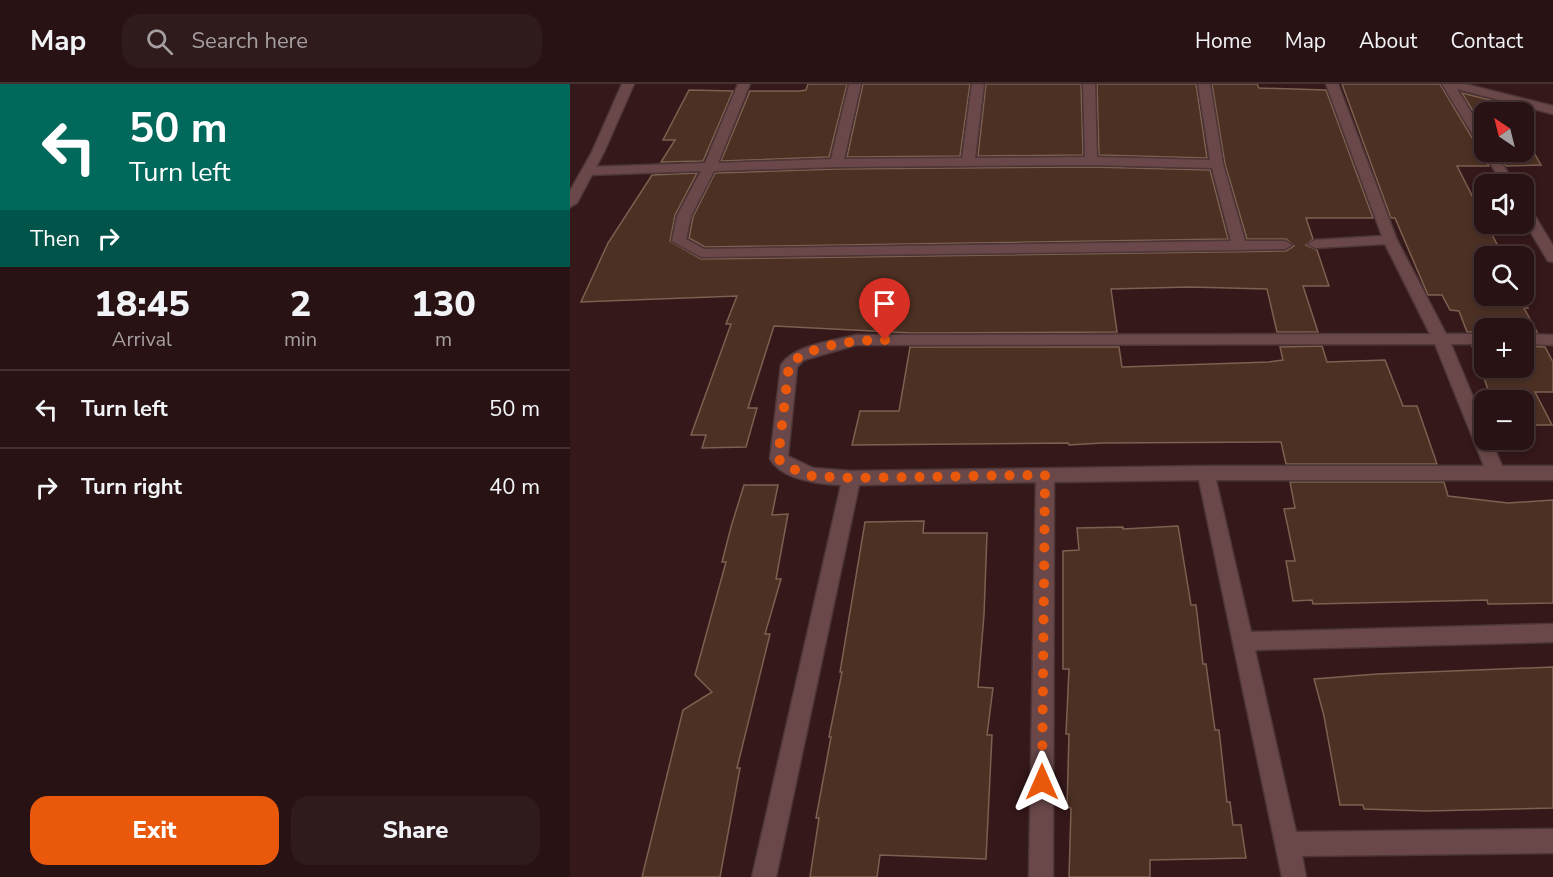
<!DOCTYPE html>
<html lang="en">
<head>
<meta charset="utf-8">
<style>
	body { margin:0; font-family:"Nunito Sans",sans-serif; background:#301b1c; color:#f1f3f6; height:100vh; display:flex; flex-direction:column; font-size:22px; white-space:nowrap }
	* { box-sizing:border-box; margin:0 }
	p { font-size:20px; color:#a59ea0 }
	.icon { flex:none; width:33px; height:33px; fill:none; stroke:currentColor; stroke-width:2; stroke-linecap:round; stroke-linejoin:round }
	.map { position:relative; flex:1; overflow:hidden }
	.details { display:flex; flex-direction:column; background:#281213; width:570px }
	.details>* { flex:none }
	.top-card { background:#00695c; color:#fff; overflow:hidden }
	.needle { width:39px; rotate:325deg }
	.buttons { position:absolute; left:904px; top:18px; display:grid; gap:12px }
	.buttons a { display:grid; place-items:center; width:60px; height:60px; border-radius:12px; background:#281213; box-shadow:0 3px 9px #0003,0 0 0 2px #443233; font-size:30px }
	.pin { position:absolute; display:grid; place-items:center; width:51px; height:51px; color:#fff; margin:-62px -26px; border-radius:50% 50% 50% 0; rotate:-45deg; box-shadow:0 0 6px #0007 }
	.pin .icon { rotate:45deg }
	.me { position:absolute; width:66px; margin:-33px; rotate:0deg; stroke-linejoin:round; filter:drop-shadow(0 0 4px #0008) }
	.turn { display:flex; align-items:center; gap:21px; height:126px; padding:0 30px; font-size:27px }
	.turn .icon { width:78px; height:78px; stroke-width:2.5 }
	.turn b { display:block; font-size:42px; line-height:51px }
	.then { display:flex; align-items:center; height:57px; padding:0 30px; background:#0003; gap:12px; font-size:22px }
	.eta { display:flex; justify-content:space-evenly; align-items:center; height:102px; text-align:center }
	.eta b { font-size:36px; font-weight:800; line-height:42px }
	.primary-button { display:flex; gap:12px; margin-top:auto; padding:12px 30px }
	.primary-button a { flex:1; height:69px; border-radius:18px; background:#ea580c; color:#fff; font-size:24px; font-weight:800; line-height:69px; text-align:center }
	.primary-button a+a { background:#301b1c; color:#f1f3f6 }
	ul { padding:0; list-style:none }
	li { display:flex; align-items:center; gap:18px; height:78px; padding:0 30px; border-top:2px solid #443233 }
	li div { flex:1 }
	li b { display:block; font-size:22px }
	li em { font-style:normal }
	header { display:flex; align-items:center; gap:36px; box-sizing:border-box; height:84px; padding:0 30px; background:#281213; border-bottom:2px solid #443233 }
	header strong { font-size:28px }
	nav { display:flex; gap:33px; margin-inline-start:auto; font-size:21px }
	.search { width:420px; height:54px; background:#301b1c; display:flex; align-items:center; gap:15px; box-sizing:border-box; padding:0 21px; border-radius:18px; color:#a59ea0; font-size:22px }
	main { display:flex; flex:1; min-height:0 }
	.map>svg:first-child { display:block }
</style>
</head>
<body>
<header>
<strong>Map</strong>
<div class="search"><svg class="icon" aria-label="search" viewBox="0 0 24 24"><circle cx="10" cy="10" r="6"/><path d="M15 15l6 6"/></svg>Search here</div>
<nav><a>Home</a><a>Map</a><a>About</a><a>Contact</a></nav>
</header>
<main>
<section class="details">
<div class="top-card">
<div class="turn"><svg class="icon" aria-label="left" viewBox="0 0 24 24"><path d="M17 20v-9H6M10 6l-5 5 5 5"/></svg><div><b>50 m</b>Turn left</div></div>
<div class="then">Then<svg class="icon" aria-label="right" viewBox="0 0 24 24"><path d="M7 20v-9h11M14 6l5 5-5 5"/></svg></div>
</div>
<div class="eta">
<div><b>18:45</b><p>Arrival</p></div>
<div><b>2</b><p>min</p></div>
<div><b>130</b><p>m</p></div>
</div>
<ul>
<li><svg class="icon" aria-label="left" viewBox="0 0 24 24"><path d="M17 20v-9H6M10 6l-5 5 5 5"/></svg><div><b>Turn left</b></div><em>50 m</em></li>
<li><svg class="icon" aria-label="right" viewBox="0 0 24 24"><path d="M7 20v-9h11M14 6l5 5-5 5"/></svg><div><b>Turn right</b></div><em>40 m</em></li>
</ul>
<div class="primary-button"><a>Exit</a><a>Share</a></div>
</section>
<div class="map">
<svg width="983" height="793" viewBox="0 0 983 793">
	<rect width="100%" height="100%" fill="#351819"/>
	<g fill="#4c3023" stroke="#7e6051" stroke-width="1.5">
		<path d="M238,0H277L259,73L151,77L180,7H230L236,6Z"/>
		<path d="M293,0H400L390,72L277,73Z"/>
		<path d="M416,0H511L513,71L408,72Z"/>
		<path d="M527,0H626L637,74L529,71Z"/>
		<path d="M642,0H687L689,4L756,6L803,134H736L743,155L736,161L747,166L759,202H733L748,248H707L697,205L620,203L541,205L547,248L342,249L204,242L178,324H187L176,363L132,364L136,351H121L161,240H156L167,212L11,218L38,159L82,91L127,89L105,131L100,157L131,175L716,167L724,162L716,155H677L655,80Z"/>
		<path d="M772,0H870L919,82H887L933,172H915V212H952L958,224H954L967,248H954V244H915V248H897L889,227L880,226L872,211H858L825,134H821Z"/>
		<path d="M119,6L163,7L133,77L91,78L105,56H93Z"/>
		<path d="M892,9L936,20L941,28H915V47Z"/>
		<path d="M954,51L971,81L936,82L927,68H954Z"/>
		<path d="M521,83L640,86L658,155L135,163L119,154L123,133L145,89L267,85Z"/>
		<path d="M752,262L757,278L815,276L833,322H847L867,380H716L711,358L532,359L499,361L498,359L282,361L290,327H329L340,263H549L552,283L699,278L713,276L710,263Z"/>
		<path d="M902,262H915V284H954V262L975,263L983,278V308H965L982,341H954V316H922Z"/>
		<path d="M720,398H874L878,412L938,419L983,416V519L918,520L917,516L743,520L742,516L723,517L716,477H725L714,425L725,424Z"/>
		<path d="M174,401H208L202,431L218,430L206,495H211L195,550H200L167,684H170L150,793H72L113,626L142,608L125,591L156,478H152L161,443Z"/>
		<path d="M354,437L353,449H417L414,531L408,603L423,604L417,651H422L416,775L310,771L307,793H240L249,734H246L261,653H259L272,588H270L295,438Z"/>
		<path d="M608,442L621,521H626L633,580H636L645,646H649L657,718H660L663,741H671L676,774L580,776V793H499L501,724L497,723L499,650H496L499,585H493V467L509,466L507,444L553,443V445Z"/>
		<path d="M983,583V724L856,727L794,725L793,721H770L754,632L744,595L807,590Z"/>
	</g>
	<g fill="none" stroke-linecap="round" stroke-linejoin="round">
		<g stroke="#4d3637" stroke-width="3">
			<g id="street">
				<path d="M168,0H180L148,79L261,75L279,0H291L274,75L392,74L402,0H414L405,74L515,73L513,0H525L527,73L640,76L628,0H640L653,80L675,157H715L722,161L715,165L669,166L131,173L102,157L107,132L131,87L19,91L13,87L19,83L135,79ZM521,81L642,84L661,157L134,165L116,155L121,132L144,87L267,83Z"/>
				<path d="M756,0H768L827,156L876,250H915V260H881L915,342V356H921L932,382H983V396H646L681,548L983,540V558L685,566L726,748L983,745V769L732,772L736,793H712L629,396L484,398L483,793H459L466,398L289,401L206,793H182L271,401C249,400 212,396 200,375L211,281C223,261 264,257 286,251L860,250L815,160L745,164L738,160L745,156L812,152ZM865,260L914,382H636L281,387L243,384L218,372L227,283L234,276L286,261Z"/>
				<path d="M872,0H895L983,22V30L887,5L915,51V65L911,64Z"/>
				<path d="M915,65V68H925L945,100H933L913,68Z"/>
				<path d="M954,121L959,122L983,162V178L978,177L954,137Z"/>
				<path d="M954,250L983,251V261L954,260Z"/>
			</g>
		</g>
		<g stroke="#4d3637" stroke-width="3">
			<path id="secondary" d="M52,0H64L34,68L7,119L0,123V107L22,68Z"/>
		</g>
		<use href="#street" fill="#6a4849" fill-rule="evenodd"/>
		<use href="#secondary" fill="#6a4849" fill-rule="evenodd"/>
	</g>
	<g fill="none" stroke-linecap="round" stroke-linejoin="round">
		<path stroke="#ea580c" stroke-width="10" stroke-dasharray="0 18" d="M315,256C286,256 240,260 219,281L208,375L230,389L242,392L281,394L475,391L472,698"/>
	</g>
</svg>
<div class="buttons">
<a><svg class="needle" viewBox="-14 -14 28 28"><path d="M0-13l5 13h-10z" fill="#e53935"/><path d="M0 13l5-13h-10z" fill="#a59ea0"/></svg></a>
<a><svg class="icon" aria-label="sound" viewBox="0 0 24 24"><path d="M4 9h4l5-4v14l-5-4H4zM17 9q2 3 0 6"/></svg></a>
<a><svg class="icon" aria-label="search" viewBox="0 0 24 24"><circle cx="10" cy="10" r="6"/><path d="M15 15l6 6"/></svg></a>
<a>+</a>
<a>−</a>
</div>
<div class="pin" style="left:315px;top:256px;background:#d93025"><svg class="icon" aria-label="arrive" viewBox="0 0 24 24"><path d="M6 21V4h12l-3 4 3 4H6"/></svg></div>
<svg class="me" style="left:472px;top:698px" viewBox="-20 -20 40 40"><path d="M0-17L14 15 0 8-14 15z" fill="#ea580c" stroke="#fff" stroke-width="4"/></svg>
</div>
</main>
</body>
</html>
